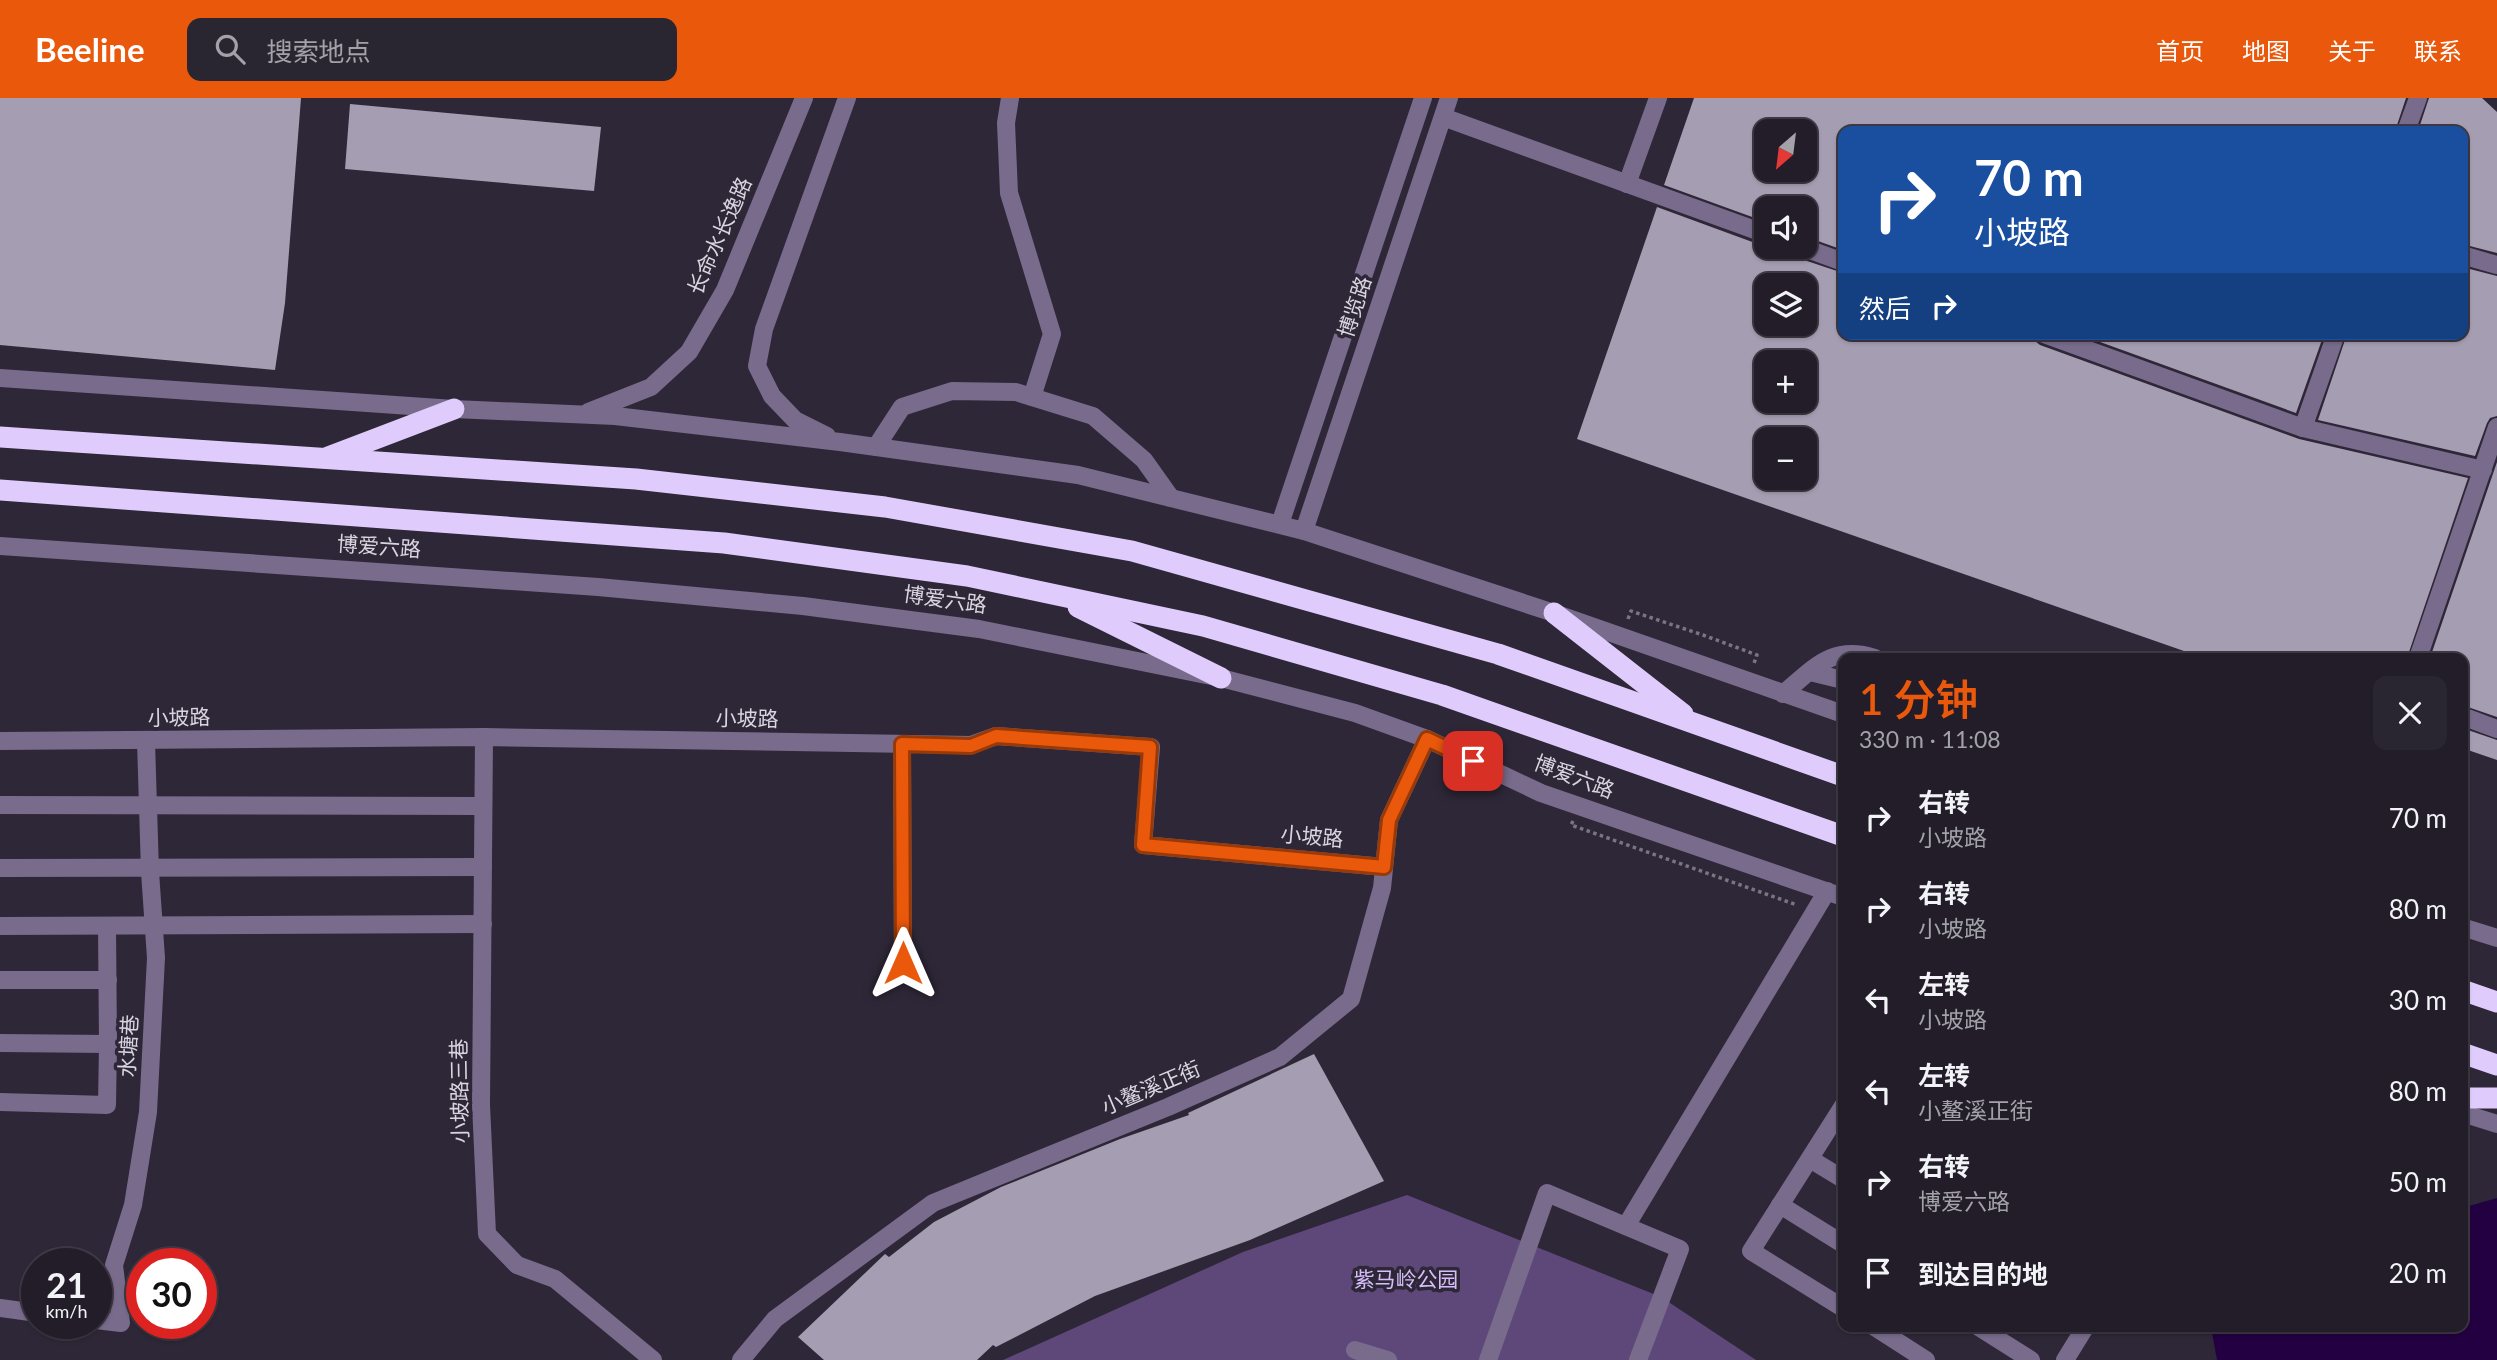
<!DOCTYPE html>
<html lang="zh">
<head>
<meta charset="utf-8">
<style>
	body { margin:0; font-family:Lato,"Noto Sans SC",sans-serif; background:#2a2631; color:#f1f3f6; height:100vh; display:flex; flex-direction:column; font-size:26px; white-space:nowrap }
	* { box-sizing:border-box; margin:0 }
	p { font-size:23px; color:#a2a2a8 }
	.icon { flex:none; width:38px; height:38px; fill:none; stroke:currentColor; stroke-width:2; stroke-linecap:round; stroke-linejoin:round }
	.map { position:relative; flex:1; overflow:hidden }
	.details { position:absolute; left:1838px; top:555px; width:630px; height:679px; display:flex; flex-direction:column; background:#221d29; border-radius:14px; box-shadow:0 2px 5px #0004,0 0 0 2px #3f3b46 }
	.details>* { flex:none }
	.banner { position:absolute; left:1838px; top:28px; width:630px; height:214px; border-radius:14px; box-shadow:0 2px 5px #0004,0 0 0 2px #3f3b46; background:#1a4fa0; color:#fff; overflow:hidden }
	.needle { width:46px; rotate:208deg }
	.buttons { position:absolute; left:1754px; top:21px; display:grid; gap:14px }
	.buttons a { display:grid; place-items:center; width:63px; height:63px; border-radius:14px; background:#221d29; box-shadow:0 2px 5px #0004,0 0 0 2px #3f3b46; font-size:35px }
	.speed { position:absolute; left:21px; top:1150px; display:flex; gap:14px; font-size:35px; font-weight:700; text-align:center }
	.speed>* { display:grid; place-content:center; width:91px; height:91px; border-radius:50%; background:#221d29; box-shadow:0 2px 5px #0004,0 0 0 2px #3f3b46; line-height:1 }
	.speed small { font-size:18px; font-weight:400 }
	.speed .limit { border:10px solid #d22; background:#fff; color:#111 }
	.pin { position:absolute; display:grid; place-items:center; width:60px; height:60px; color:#fff; margin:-30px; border-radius:14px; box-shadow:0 4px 10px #0006 }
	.me { position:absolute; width:77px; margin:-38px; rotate:0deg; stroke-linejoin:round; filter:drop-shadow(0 0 5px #0008) }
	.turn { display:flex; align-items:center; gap:24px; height:147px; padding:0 21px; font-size:32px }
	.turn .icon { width:91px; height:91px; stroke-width:2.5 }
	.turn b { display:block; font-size:49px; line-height:60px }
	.then { display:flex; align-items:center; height:66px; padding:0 21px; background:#0003; gap:14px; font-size:26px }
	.round { display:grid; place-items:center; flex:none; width:74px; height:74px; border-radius:14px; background:#2a2631 }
	.overview { display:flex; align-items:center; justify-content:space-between; height:119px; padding:0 21px }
	h1 { font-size:42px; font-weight:600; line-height:52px; color:#ea580c }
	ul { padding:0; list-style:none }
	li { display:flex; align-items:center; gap:21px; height:91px; padding:0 21px }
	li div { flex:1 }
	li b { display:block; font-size:26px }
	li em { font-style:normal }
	header { display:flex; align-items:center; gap:42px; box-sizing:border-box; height:98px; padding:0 35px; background:#ea580c; color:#fff }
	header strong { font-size:33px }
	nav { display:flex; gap:38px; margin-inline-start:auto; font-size:24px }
	.search { width:490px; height:63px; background:#2a2631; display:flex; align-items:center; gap:18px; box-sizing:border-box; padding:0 24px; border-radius:14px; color:#a2a2a8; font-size:26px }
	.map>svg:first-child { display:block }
</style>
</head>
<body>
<header>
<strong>Beeline</strong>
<div class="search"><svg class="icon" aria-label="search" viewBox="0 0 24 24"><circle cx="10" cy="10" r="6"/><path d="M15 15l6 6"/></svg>搜索地点</div>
<nav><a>首页</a><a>地图</a><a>关于</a><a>联系</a></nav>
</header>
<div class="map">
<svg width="2497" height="1262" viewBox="0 0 2497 1262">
	<rect width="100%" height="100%" fill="#2e2737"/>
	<path fill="#5e487a" d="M1407,1097L1661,1199L1756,1262H1003L1243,1154Z"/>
	<path fill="#230041" d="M2497,1100V1262H2217L2211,1229L2462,1228V1110Z"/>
	<g fill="#a59db1" fill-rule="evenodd">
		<path d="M0,0H301L285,205L275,272L0,247Z"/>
		<path d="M1694,0H2406L2395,33H1843V152L1804,138V110H1766V124L1664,87ZM1766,33H1804V72H1766Z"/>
		<path d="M2429,0H2482L2497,14V155L2462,146V33H2418Z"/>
		<path d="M350,6L601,29L594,93L345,71Z"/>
		<path d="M1657,109L1766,149H1791L1793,156L1798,160L1843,175V236H2033L2035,243L2040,247L2299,341L2468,380L2407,560H2204L1577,341ZM1766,187H1804V226H1766ZM1766,264H1804V303H1766ZM1766,341H1804V380H1766Z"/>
		<path d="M2462,169L2497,178V318L2490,320L2487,325L2475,358L2318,322L2347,236H2462Z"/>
		<path d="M2078,236H2324L2296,315Z"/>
		<path d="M2497,364V619L2462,607V560H2430Z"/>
		<path d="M2462,630L2497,642V662L2462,650Z"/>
		<path d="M1314,956L1384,1083L1250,1142L1095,1198L996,1249L993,1247L977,1262H824L798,1239L885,1156L889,1159L934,1124L1001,1089L1120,1041L1189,1017L1188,1015Z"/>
	</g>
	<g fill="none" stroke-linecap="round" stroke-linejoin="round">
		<g stroke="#7b7583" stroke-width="3.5" stroke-dasharray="3.5 3.5" stroke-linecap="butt">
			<path d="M1628,521L1631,513L1703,537L1757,557L1753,568"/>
			<path d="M1573,723L1571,727L1797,807"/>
		</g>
		<g stroke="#786b8c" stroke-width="18">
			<path d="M1010,0L1006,25L1009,95L1052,236L1032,299"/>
			<path d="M1443,19L1766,136"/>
			<path d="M2406,33L2418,0"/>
			<path d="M1627,86L1658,0"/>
			<path d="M1802,149L1843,164"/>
			<path d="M2462,157L2497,167"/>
			<path d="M2044,236L2303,330L2483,372"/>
			<path d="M0,280L454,311L615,318L840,344L1078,377L1304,433L1554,515L1843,616"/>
			<path d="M588,314L651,289L689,254L725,192L804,0"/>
			<path d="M2303,330L2336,236"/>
			<path d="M827,338L795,322L772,298L757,268L764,231L847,0"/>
			<path d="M876,349L902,309L952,293L1016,294L1093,318L1144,362L1171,400"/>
			<path d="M1280,426L1423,0"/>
			<path d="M1304,433L1449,0"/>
			<path d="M0,448L598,489L803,508L979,531L1221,580L1355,615L1427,641L1541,695L1843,799"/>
			<path d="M2418,560L2497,329"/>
			<path d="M1810,574L1843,582"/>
			<path d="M1783,596C1814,570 1832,546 1875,560"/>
			<path d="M2462,618L2497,631"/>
			<path d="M484,639L481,1007L487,1136L517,1167L555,1181L653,1262"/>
			<path d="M0,643L484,639L971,647L996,638L1151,649L1143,747L1384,769"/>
			<path d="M902,646L903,865"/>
			<path d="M0,707L483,708"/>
			<path d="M0,770L483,769"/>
			<path d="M0,828L483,826"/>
			<path d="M2462,829L2497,840"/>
			<path d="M0,882H108"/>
			<path d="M0,945L108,946L107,828"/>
			<path d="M0,1004L107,1007L108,946"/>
			<path d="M1843,1008L1751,1153L1843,1210"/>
			<path d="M2462,1015L2497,1026"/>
			<path d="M1810,1061L1843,1081"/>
			<path d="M1780,1107L1843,1146"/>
			<path d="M1626,1128L1827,793"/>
			<path d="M0,1210L37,1215"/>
			<path d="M96,1222L121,1225L114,1167L133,1107L148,1014L156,860L150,774L146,643"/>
			<path d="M1873,1228L1926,1262"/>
			<path d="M1977,1228L2031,1262"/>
			<path d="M1355,1252L1388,1262"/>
			<path d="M741,1262L775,1221L933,1105L1168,1009L1280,959L1351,901L1382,790L1389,722L1427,641"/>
			<path d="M1488,1262L1547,1095L1680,1151L1638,1262"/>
			<path d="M2065,1262L2086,1228"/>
		</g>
		<g stroke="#dfccfc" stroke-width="21">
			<path d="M0,339L636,381L885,409L1132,453L1498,556L1843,678"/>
			<path d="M328,359L454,311"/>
			<path d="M0,392L724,445L967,478L1203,528L1442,597L1843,738"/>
			<path d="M1078,509L1221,580"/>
			<path d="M1554,515L1683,616"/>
			<path d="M2462,892L2497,904"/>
			<path d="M2462,955L2497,967"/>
			<path d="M2462,1000H2497"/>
		</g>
	</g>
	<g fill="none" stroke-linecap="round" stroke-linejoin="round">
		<g stroke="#983908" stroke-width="18">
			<path id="route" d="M903,865L902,646L971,648L996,638L1150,649L1143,747L1384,769L1389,722L1427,641L1473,663"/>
		</g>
		<use href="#route" stroke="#ea580c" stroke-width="12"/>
	</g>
	<g text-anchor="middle" stroke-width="7" stroke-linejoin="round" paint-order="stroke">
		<g font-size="21" fill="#d9d5e0" stroke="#2e2737">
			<text transform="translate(720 138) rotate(-66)" y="7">长命水长逸路</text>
			<text transform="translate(1355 209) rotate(-72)" y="7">博览路</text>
			<text transform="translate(379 449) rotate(4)" y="7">博爱六路</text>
			<text transform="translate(945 502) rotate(8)" y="7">博爱六路</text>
			<text transform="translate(179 620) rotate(-1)" y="7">小坡路</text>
			<text transform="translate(747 621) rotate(1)" y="7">小坡路</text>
			<text transform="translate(1574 679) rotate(21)" y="7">博爱六路</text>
			<text transform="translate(1312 739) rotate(5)" y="7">小坡路</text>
			<text transform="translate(129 948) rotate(-87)" y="7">水塘巷</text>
			<text transform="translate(1151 990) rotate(-23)" y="7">小鳌溪正街</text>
			<text transform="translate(460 993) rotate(-91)" y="7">小坡路三巷</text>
		</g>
		<g font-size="21" fill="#d7befb" stroke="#2e2737">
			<text x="1406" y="1189">紫马岭公园</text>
		</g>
	</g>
</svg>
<div class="buttons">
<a><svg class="needle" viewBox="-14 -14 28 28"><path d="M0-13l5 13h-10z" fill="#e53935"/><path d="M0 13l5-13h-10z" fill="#a2a2a8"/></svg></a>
<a><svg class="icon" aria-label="sound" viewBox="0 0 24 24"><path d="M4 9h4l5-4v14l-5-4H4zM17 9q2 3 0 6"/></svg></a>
<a><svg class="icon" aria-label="layers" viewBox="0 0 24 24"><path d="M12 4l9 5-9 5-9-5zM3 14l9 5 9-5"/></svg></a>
<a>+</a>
<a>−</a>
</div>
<div class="speed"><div>21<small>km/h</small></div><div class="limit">30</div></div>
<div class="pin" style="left:1473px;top:663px;background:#d93025"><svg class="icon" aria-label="arrive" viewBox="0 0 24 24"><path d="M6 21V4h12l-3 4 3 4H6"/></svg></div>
<svg class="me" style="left:903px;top:865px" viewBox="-20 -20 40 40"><path d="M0-17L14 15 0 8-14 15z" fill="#ea580c" stroke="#fff" stroke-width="4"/></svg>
<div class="banner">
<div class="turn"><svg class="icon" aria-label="right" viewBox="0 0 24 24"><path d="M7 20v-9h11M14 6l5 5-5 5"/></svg><div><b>70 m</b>小坡路</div></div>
<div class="then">然后<svg class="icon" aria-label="right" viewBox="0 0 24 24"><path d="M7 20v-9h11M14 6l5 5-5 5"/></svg></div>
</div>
<section class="details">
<div class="overview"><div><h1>1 分钟</h1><p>330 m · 11:08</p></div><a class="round"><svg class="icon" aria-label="close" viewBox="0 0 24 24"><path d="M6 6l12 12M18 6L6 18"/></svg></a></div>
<ul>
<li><svg class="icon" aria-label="right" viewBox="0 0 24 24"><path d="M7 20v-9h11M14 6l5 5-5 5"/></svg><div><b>右转</b><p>小坡路</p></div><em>70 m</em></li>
<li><svg class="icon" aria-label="right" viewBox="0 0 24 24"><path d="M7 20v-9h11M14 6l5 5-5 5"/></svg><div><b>右转</b><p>小坡路</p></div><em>80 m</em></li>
<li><svg class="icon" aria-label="left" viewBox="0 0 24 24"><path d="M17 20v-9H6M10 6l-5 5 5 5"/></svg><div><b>左转</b><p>小坡路</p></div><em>30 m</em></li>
<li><svg class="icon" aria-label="left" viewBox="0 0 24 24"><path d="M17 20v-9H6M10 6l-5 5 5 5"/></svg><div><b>左转</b><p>小鳌溪正街</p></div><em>80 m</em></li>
<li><svg class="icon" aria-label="right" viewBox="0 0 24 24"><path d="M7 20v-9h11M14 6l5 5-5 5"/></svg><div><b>右转</b><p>博爱六路</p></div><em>50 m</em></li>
<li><svg class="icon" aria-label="arrive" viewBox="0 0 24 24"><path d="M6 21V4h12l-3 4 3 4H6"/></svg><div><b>到达目的地</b></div><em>20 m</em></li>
</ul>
</section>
</div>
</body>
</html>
